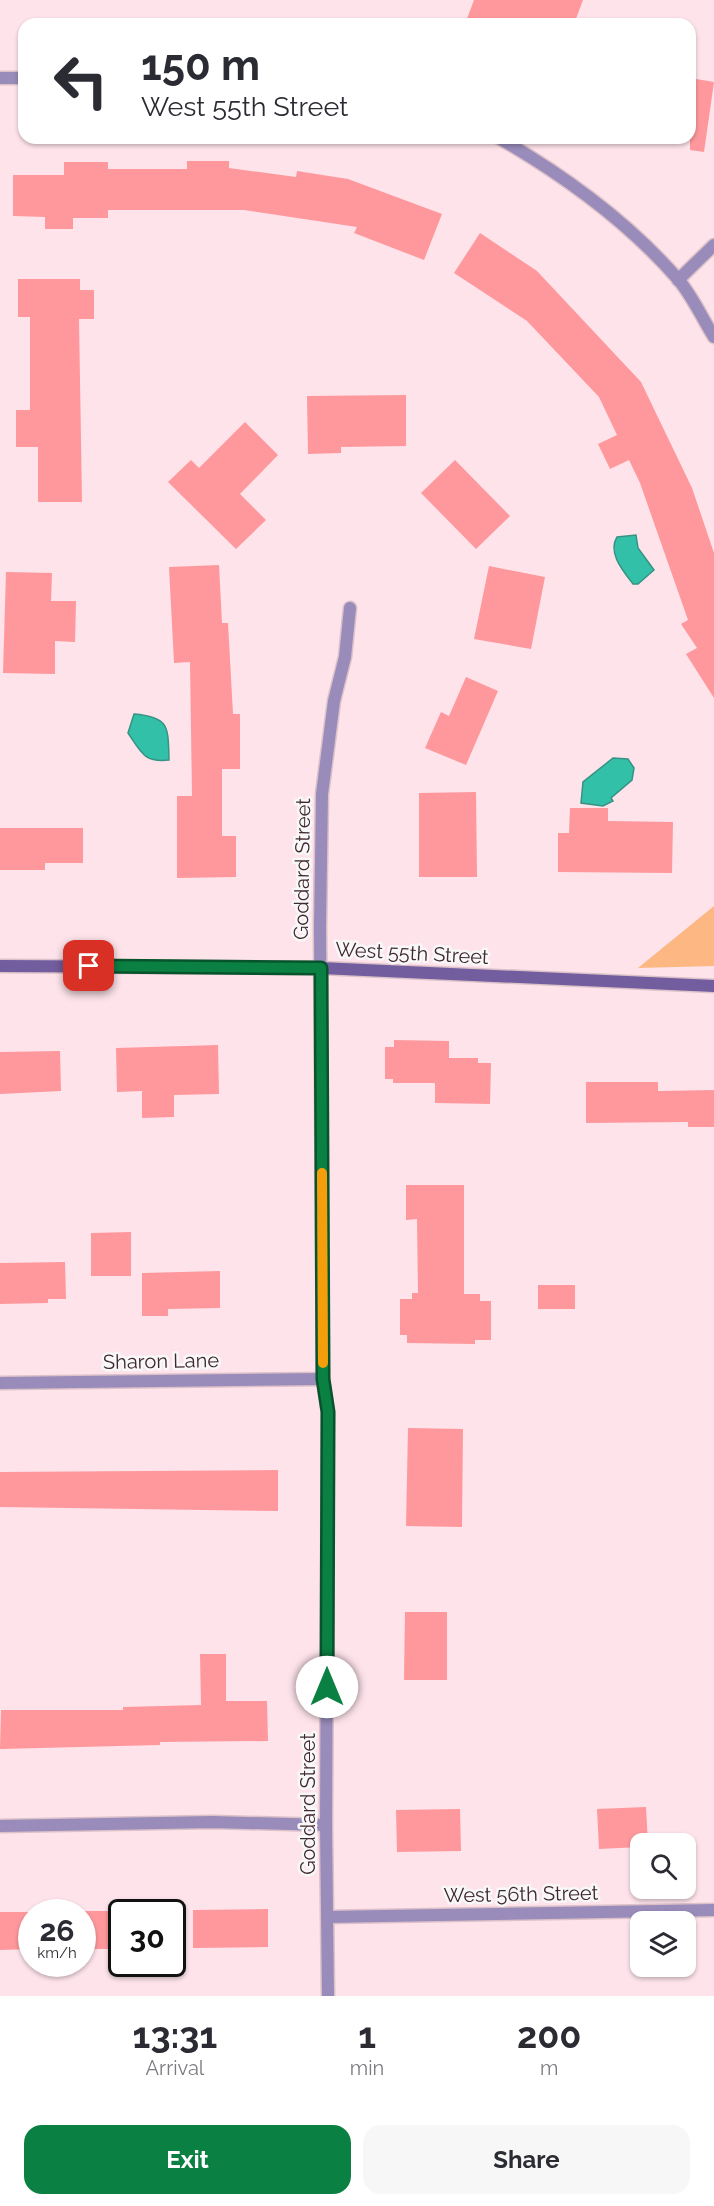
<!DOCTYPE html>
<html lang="en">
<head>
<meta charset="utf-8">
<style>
	body { margin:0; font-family:Raleway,sans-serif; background:#f7f7f7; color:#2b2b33; height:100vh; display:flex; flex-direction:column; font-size:22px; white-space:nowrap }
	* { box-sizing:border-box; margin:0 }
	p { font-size:20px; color:#7c7c81 }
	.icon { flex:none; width:33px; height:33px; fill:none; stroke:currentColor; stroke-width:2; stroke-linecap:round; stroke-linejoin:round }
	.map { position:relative; height:1996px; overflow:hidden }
	.details { display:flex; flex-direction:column; background:#fff; flex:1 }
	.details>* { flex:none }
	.top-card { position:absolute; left:18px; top:18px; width:678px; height:126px; border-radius:18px; box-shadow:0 2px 4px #0004; background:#fff; color:#2b2b33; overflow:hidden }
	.fabs { position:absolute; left:630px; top:1833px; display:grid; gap:12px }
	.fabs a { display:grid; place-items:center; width:66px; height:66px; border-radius:12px; background:#fff; box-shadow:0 2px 4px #0004; font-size:30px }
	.speed { position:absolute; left:18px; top:1899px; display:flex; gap:12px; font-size:30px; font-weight:700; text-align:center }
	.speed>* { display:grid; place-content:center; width:78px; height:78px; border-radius:50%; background:#fff; box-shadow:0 2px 4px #0004; line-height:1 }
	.speed small { font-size:15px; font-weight:400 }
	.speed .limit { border:3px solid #111; border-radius:9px; background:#fff; color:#111 }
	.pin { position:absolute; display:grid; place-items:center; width:51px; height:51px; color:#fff; margin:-26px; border-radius:12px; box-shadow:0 3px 9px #0006 }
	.me { position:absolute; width:66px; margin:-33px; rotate:0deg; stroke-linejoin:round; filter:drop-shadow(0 0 4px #0008) }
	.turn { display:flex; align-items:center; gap:21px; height:126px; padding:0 24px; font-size:27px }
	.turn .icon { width:78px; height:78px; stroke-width:2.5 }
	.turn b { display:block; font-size:42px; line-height:51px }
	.eta { display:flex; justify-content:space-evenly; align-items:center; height:102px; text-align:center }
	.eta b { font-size:36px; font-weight:700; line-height:42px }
	.primary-button { display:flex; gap:12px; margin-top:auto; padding:12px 24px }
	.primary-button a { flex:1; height:69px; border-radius:18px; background:#0b8043; color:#fff; font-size:24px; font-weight:700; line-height:69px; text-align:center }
	.primary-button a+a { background:#f7f7f7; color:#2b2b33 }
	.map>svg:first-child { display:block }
</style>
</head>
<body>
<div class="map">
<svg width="714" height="1996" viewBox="0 0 714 1996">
	<rect width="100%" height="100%" fill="#fee3eb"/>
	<path fill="#fdb783" d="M714,906V966L638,968Z"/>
	<g fill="#32c1a8" stroke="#369384" stroke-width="1.5">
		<path d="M636,535L638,548L654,570L638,584H633C624,572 607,553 617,537Z"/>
		<path d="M134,714C170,717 168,727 169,760C144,763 141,752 128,733Z"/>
		<path d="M613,758L628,759L634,768L632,780L611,798L613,801L603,806L581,803L583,782Z"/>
	</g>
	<g fill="#fe989c">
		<path d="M474,0H583L574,24H465Z"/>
		<path d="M690,78L714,82L704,152L690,150Z"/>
		<path d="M187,161H229V168L296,177L297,171L348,179L442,214L424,260L354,233L357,227L244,210H108V218H73V229H45V217L13,216V175H64V162H108V169H187Z"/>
		<path d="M480,233L537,271L641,382L692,488L714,553V698L686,654L697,648L681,624L688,620L640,483L629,460L610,469L598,444L617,435L599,397L527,321L454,273Z"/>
		<path d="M18,279H80V290H94V319H79L82,502H38V447H16V410H30V317H18Z"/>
		<path d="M406,395V446L341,447V453L308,454L307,396Z"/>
		<path d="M245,422L278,455L240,494L266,520L236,549L168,482L191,460L199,468Z"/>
		<path d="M455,460L510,516L476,549L421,493Z"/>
		<path d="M219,565L222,623H228L233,714H240V769H222V836H236V877L177,878V796H192L190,662L174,663L169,567Z"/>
		<path d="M489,566L545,577L531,649L474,639Z"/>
		<path d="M6,572L52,573L51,601H76L75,642L55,641V674L3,673Z"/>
		<path d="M466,677L498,691L466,765L425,748L441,712L449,716Z"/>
		<path d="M476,792L477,877H419V793Z"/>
		<path d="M570,808H608V821L673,822L672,873L558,872V833H569Z"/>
		<path d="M0,828H83V863H45V870H0Z"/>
		<path d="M394,1040L449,1041V1058H478V1063H491L490,1104L435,1103V1083H393V1079H385V1047H394Z"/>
		<path d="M218,1045L219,1094L174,1095V1117L142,1118V1091L117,1092L116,1048Z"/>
		<path d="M60,1051L61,1091L0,1094V1052Z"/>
		<path d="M586,1082H658V1091L714,1090V1127H688V1122L586,1123Z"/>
		<path d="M406,1185H464V1294H480V1301H491V1340H475V1344L407,1343V1335H400V1299H412V1293H418L417,1219L406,1220Z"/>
		<path d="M131,1232V1276H91V1233Z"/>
		<path d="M65,1262L66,1299H48V1303L0,1304V1263Z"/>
		<path d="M220,1271V1308L168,1309V1316H142V1273Z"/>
		<rect x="538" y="1285" width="37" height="24"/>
		<path d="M408,1428L463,1429L462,1527L406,1526Z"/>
		<path d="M278,1470V1511L0,1507V1472Z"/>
		<path d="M405,1612H447V1680H404Z"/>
		<path d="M200,1654H226V1701H267L268,1741L160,1742V1745L0,1749L1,1710H123V1707L201,1705Z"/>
		<path d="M646,1807L648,1844H640V1847L599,1849L597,1809Z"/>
		<path d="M460,1809L461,1851L397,1852L396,1810Z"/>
		<path d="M268,1909V1947L193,1948V1910Z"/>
		<rect x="84" y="1911" width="38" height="38"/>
		<path d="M0,1912H32V1949L0,1950Z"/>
	</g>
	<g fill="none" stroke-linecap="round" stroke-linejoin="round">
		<g stroke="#dcc1c9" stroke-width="15">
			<g id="street">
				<path d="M0,78H24"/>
				<path d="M499,138C565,176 627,221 677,278C692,295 702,318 714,337"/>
				<path d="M678,280L714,245"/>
				<path d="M0,1383L323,1379"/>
				<path d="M0,1826L212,1822L326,1825"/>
				<path d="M328,1917L714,1910"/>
				<path d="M328,1996L326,1825L328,1412L323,1379L320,926L322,794L334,701L345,657L350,608"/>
			</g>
		</g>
		<g stroke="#dcc1c9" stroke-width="15">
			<path id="secondary" d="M0,966L321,968L714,986"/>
		</g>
		<use href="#street" stroke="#998bba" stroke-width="12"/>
		<use href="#secondary" stroke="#725d9f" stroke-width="12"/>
	</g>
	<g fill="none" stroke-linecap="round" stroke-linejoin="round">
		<g stroke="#07532c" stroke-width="15">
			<path id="route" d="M89,966L321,968L323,1379L328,1412L327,1687"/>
		</g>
		<use href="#route" stroke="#0b8043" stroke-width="10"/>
		<path stroke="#f59e0b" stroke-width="10" d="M322,1173L323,1363"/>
	</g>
	<g text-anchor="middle" stroke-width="5" stroke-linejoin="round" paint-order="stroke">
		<g font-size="20" fill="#402730" stroke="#f8f8f8">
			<text transform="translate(302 869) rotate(-89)" y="7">Goddard Street</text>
			<text transform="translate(412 953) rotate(3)" y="7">West 55th Street</text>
			<text transform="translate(161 1361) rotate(-1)" y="7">Sharon Lane</text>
			<text transform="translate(308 1804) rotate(-90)" y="7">Goddard Street</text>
			<text transform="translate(521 1894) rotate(-1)" y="7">West 56th Street</text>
		</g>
	</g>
</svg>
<div class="fabs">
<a><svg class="icon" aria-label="search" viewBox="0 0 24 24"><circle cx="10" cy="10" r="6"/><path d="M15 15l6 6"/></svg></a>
<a><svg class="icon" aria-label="layers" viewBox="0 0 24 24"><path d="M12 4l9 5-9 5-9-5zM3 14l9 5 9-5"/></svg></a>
</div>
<div class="speed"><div>26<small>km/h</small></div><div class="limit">30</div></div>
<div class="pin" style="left:89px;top:966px;background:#d93025"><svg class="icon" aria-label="arrive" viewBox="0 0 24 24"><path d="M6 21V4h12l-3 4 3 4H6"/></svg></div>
<svg class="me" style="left:327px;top:1687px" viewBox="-20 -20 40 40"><circle r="19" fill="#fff"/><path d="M0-13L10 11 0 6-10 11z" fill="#0b8043"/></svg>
<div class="top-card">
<div class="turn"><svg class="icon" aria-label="left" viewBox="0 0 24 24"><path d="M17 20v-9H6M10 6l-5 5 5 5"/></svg><div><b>150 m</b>West 55th Street</div></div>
</div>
</div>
<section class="details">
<div class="eta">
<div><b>13:31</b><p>Arrival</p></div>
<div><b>1</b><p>min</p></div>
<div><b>200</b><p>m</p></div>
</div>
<div class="primary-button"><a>Exit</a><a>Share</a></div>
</section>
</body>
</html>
